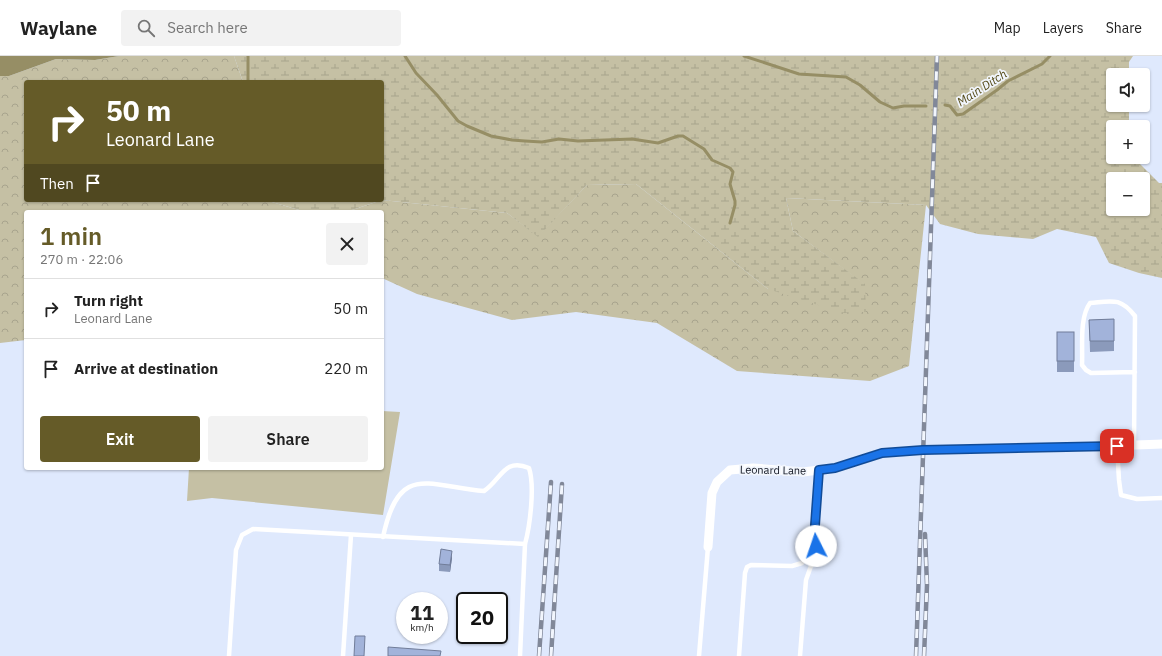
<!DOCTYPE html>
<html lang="en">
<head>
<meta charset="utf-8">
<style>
	body { margin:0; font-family:"IBM Plex Sans",sans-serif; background:#f2f2f2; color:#222; height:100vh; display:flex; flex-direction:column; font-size:15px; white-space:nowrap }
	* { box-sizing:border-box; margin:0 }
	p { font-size:13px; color:#767676 }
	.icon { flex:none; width:22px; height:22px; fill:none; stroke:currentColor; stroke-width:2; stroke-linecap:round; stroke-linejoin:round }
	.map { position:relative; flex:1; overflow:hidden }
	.panel { position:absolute; left:24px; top:154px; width:360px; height:260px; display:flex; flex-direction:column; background:#fff; border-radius:4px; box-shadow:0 1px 3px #0004 }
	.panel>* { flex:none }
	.hud { position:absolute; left:24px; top:24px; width:360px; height:122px; border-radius:4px; box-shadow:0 1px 3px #0004; background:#655b28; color:#fff; overflow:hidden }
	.buttons { position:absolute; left:1106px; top:12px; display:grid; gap:8px }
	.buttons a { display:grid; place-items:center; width:44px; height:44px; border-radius:4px; background:#fff; box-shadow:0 1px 3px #0004; font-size:20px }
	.speed { position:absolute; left:396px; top:536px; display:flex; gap:8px; font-size:20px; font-weight:700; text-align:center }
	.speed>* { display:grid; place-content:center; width:52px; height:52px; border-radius:50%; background:#fff; box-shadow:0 1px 3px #0004; line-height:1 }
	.speed small { font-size:10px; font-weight:400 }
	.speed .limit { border:2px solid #111; border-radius:6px; background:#fff; color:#111 }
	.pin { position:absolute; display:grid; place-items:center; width:34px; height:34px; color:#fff; margin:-17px; border-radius:8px; box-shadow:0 2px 6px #0006 }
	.me { position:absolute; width:44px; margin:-22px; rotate:356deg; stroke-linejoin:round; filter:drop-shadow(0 0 3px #0008) }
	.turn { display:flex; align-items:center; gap:14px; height:84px; padding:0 16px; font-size:18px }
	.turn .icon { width:52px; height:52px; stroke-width:2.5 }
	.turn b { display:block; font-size:28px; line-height:34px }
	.then { display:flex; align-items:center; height:38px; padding:0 16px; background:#0003; gap:8px; font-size:15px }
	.round { display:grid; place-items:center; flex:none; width:42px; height:42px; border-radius:4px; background:#f2f2f2 }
	.head { display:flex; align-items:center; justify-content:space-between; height:68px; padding:0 16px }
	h1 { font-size:24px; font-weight:600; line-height:30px; color:#655b28 }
	.button { display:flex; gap:8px; margin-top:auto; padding:8px 16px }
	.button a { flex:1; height:46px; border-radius:4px; background:#655b28; color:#fff; font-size:16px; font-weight:600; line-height:46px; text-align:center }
	.button a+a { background:#f2f2f2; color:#222 }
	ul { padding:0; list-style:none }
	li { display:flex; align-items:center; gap:12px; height:60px; padding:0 16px; border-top:1px solid #e0e0e0 }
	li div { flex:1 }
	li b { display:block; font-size:15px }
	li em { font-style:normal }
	header { display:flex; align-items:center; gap:24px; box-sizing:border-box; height:56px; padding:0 20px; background:#fff; border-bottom:1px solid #e0e0e0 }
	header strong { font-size:19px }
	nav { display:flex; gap:22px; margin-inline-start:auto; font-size:14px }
	.search { width:280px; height:36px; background:#f2f2f2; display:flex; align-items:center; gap:10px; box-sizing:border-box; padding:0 14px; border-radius:4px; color:#767676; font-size:15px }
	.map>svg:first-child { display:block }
</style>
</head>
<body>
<header>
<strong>Waylane</strong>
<div class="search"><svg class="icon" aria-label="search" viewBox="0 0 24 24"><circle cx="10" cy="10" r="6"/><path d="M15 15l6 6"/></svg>Search here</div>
<nav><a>Map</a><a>Layers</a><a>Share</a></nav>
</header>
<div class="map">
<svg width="1162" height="600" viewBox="0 0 1162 600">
	<defs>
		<pattern id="forest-crowns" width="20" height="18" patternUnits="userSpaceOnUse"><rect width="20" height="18" fill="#c5c0a4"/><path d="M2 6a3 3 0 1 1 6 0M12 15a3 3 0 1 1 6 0" fill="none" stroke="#a8a48d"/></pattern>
		<pattern id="wetland-marsh" width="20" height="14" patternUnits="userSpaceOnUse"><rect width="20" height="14" fill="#c5c0a4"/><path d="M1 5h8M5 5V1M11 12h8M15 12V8" fill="none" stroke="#a8a48d"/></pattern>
	</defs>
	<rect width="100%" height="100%" fill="#dfe9fd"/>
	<path fill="#c5c0a4" d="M382,355L400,356L383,459L212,442L187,445L189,412H382Z"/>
	<g fill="url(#forest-crowns)">
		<path d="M119,0H234L243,26H26V144H265L306,156H26V284L0,287V20H9L56,3L95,4Z"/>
		<path d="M636,128L768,233L864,228L793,175L786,142L926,149L909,310L870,325L737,315L657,267L576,256L512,264L417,238L382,222V156H346L382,144L507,157L538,180L587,129Z"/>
	</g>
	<g fill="url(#wetland-marsh)" fill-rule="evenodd">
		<path d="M234,0H1133L1129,6V19H1113V49H1129V71H1113V101H1136L1138,106L1159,127H1162V222L1139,217L1109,207L1096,181L1057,173L1033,183L978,178L940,168L926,149L786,142L793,175L865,228L866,256L843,257L768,233L636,128L587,129L538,181L507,157L382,144V26H243ZM1113,123H1143V153H1113Z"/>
		<path d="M265,144H382L346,156H306Z"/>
	</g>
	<path fill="#968e65" d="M0,0H119L95,4L56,3L9,20H0Z"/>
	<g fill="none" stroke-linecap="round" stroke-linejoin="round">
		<g stroke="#968e65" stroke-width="3">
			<path d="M405,0L416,17L437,39L458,65L467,70L491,80L512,84L525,85L542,86L559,83L578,85L632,83L658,87L678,80H683L704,93L712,104L730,112L733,116L730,128L735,145V149L730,167"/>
			<path d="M744,0L799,18L846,21L860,29L880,46L893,52L904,50H926"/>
			<path d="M248,26V0"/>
			<path d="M945,49L950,50L957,59L963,58L997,34L1008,25L1042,8L1050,0"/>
		</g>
		<g stroke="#fff" stroke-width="4.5">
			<path d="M1134,389L1135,260C1120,241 1112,245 1090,247C1079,262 1083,291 1082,309L1086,314L1091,317L1135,316"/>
			<path d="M1117,390L1119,424L1121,439L1137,443L1162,442"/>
			<path d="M383,481C399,406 427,430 484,435C501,424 504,401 529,412C535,430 530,470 525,488"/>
			<path d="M229,600L236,494L242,479L253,473L525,488L520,600"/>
			<path d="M343,600L351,479"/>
			<path d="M699,600L708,491"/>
			<path d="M739,600L745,517L747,511L751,509L792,510L802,507L814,483"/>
			<path d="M800,600L806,524L816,496L814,483L819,414"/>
		</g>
		<path stroke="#fff" stroke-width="9" d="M708,491L712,437L717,426L730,414L753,412L803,416L835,412L882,397L923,394L1085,391L1162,388"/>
		<g stroke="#818899" stroke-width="4.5">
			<g id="rail">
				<path d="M539,600L551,426"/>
				<path d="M551,600L562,428"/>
				<path d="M916,600L937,0"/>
				<path d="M924,600L927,529L925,478"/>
			</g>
		</g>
		<use href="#rail" stroke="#f2f6fd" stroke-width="3" stroke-dasharray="9" stroke-linecap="butt"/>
	</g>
	<g fill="#8b9abb">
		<path d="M1114,263V295L1090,296L1089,264Z"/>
		<rect x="1057" y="276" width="17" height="40"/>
		<path d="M452,502L450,516L439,515V508Z"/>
	</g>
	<path fill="#717d99" d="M452,495V502L450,516V509Z"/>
	<g fill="#a2b3da" stroke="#717d99">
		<path d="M1114,263V285H1090L1089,264Z"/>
		<rect x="1057" y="276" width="17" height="29"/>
		<path d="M441,493L452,495L450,509L439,508Z"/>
		<path d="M355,580H365L364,600H354Z"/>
		<path d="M388,591L441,595L440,600H388Z"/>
	</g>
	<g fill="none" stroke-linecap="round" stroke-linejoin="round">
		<g stroke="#114b97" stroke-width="10">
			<path id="route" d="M816,490L814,483L819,414L835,412L882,397L923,394L1117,390"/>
		</g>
		<use href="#route" stroke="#1a73e8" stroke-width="7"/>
	</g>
	<g text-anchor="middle" stroke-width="3.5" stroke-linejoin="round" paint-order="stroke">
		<g font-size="11" fill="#0f1420" stroke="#f2f6fd">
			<text transform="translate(773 414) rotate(1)" y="4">Leonard Lane</text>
		</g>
		<g font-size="12" font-style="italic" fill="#544a17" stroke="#f2f6fd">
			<text transform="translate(982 32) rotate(-33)" y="4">Main Ditch</text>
		</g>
	</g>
</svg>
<div class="buttons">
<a><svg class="icon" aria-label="sound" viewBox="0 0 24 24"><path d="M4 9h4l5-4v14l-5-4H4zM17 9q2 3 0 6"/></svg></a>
<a>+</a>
<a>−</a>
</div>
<div class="speed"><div>11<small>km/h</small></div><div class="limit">20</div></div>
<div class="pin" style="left:1117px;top:390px;background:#d93025"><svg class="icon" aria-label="arrive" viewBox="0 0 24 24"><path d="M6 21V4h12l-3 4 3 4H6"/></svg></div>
<svg class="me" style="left:816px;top:490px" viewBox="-20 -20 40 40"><circle r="19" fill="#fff"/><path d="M0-13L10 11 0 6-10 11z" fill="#1a73e8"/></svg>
<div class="hud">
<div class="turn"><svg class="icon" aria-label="right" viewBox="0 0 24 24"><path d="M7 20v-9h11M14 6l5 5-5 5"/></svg><div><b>50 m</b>Leonard Lane</div></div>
<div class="then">Then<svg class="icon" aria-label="arrive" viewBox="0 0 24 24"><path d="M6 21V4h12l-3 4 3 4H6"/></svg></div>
</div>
<section class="panel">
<div class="head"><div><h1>1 min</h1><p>270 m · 22:06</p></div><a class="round"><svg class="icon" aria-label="close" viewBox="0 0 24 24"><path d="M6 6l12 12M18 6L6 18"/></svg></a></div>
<ul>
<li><svg class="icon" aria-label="right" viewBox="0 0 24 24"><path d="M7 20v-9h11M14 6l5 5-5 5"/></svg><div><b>Turn right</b><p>Leonard Lane</p></div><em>50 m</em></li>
<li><svg class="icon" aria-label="arrive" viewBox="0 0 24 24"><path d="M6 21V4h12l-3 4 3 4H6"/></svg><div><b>Arrive at destination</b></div><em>220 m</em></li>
</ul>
<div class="button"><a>Exit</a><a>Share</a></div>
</section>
</div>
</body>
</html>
